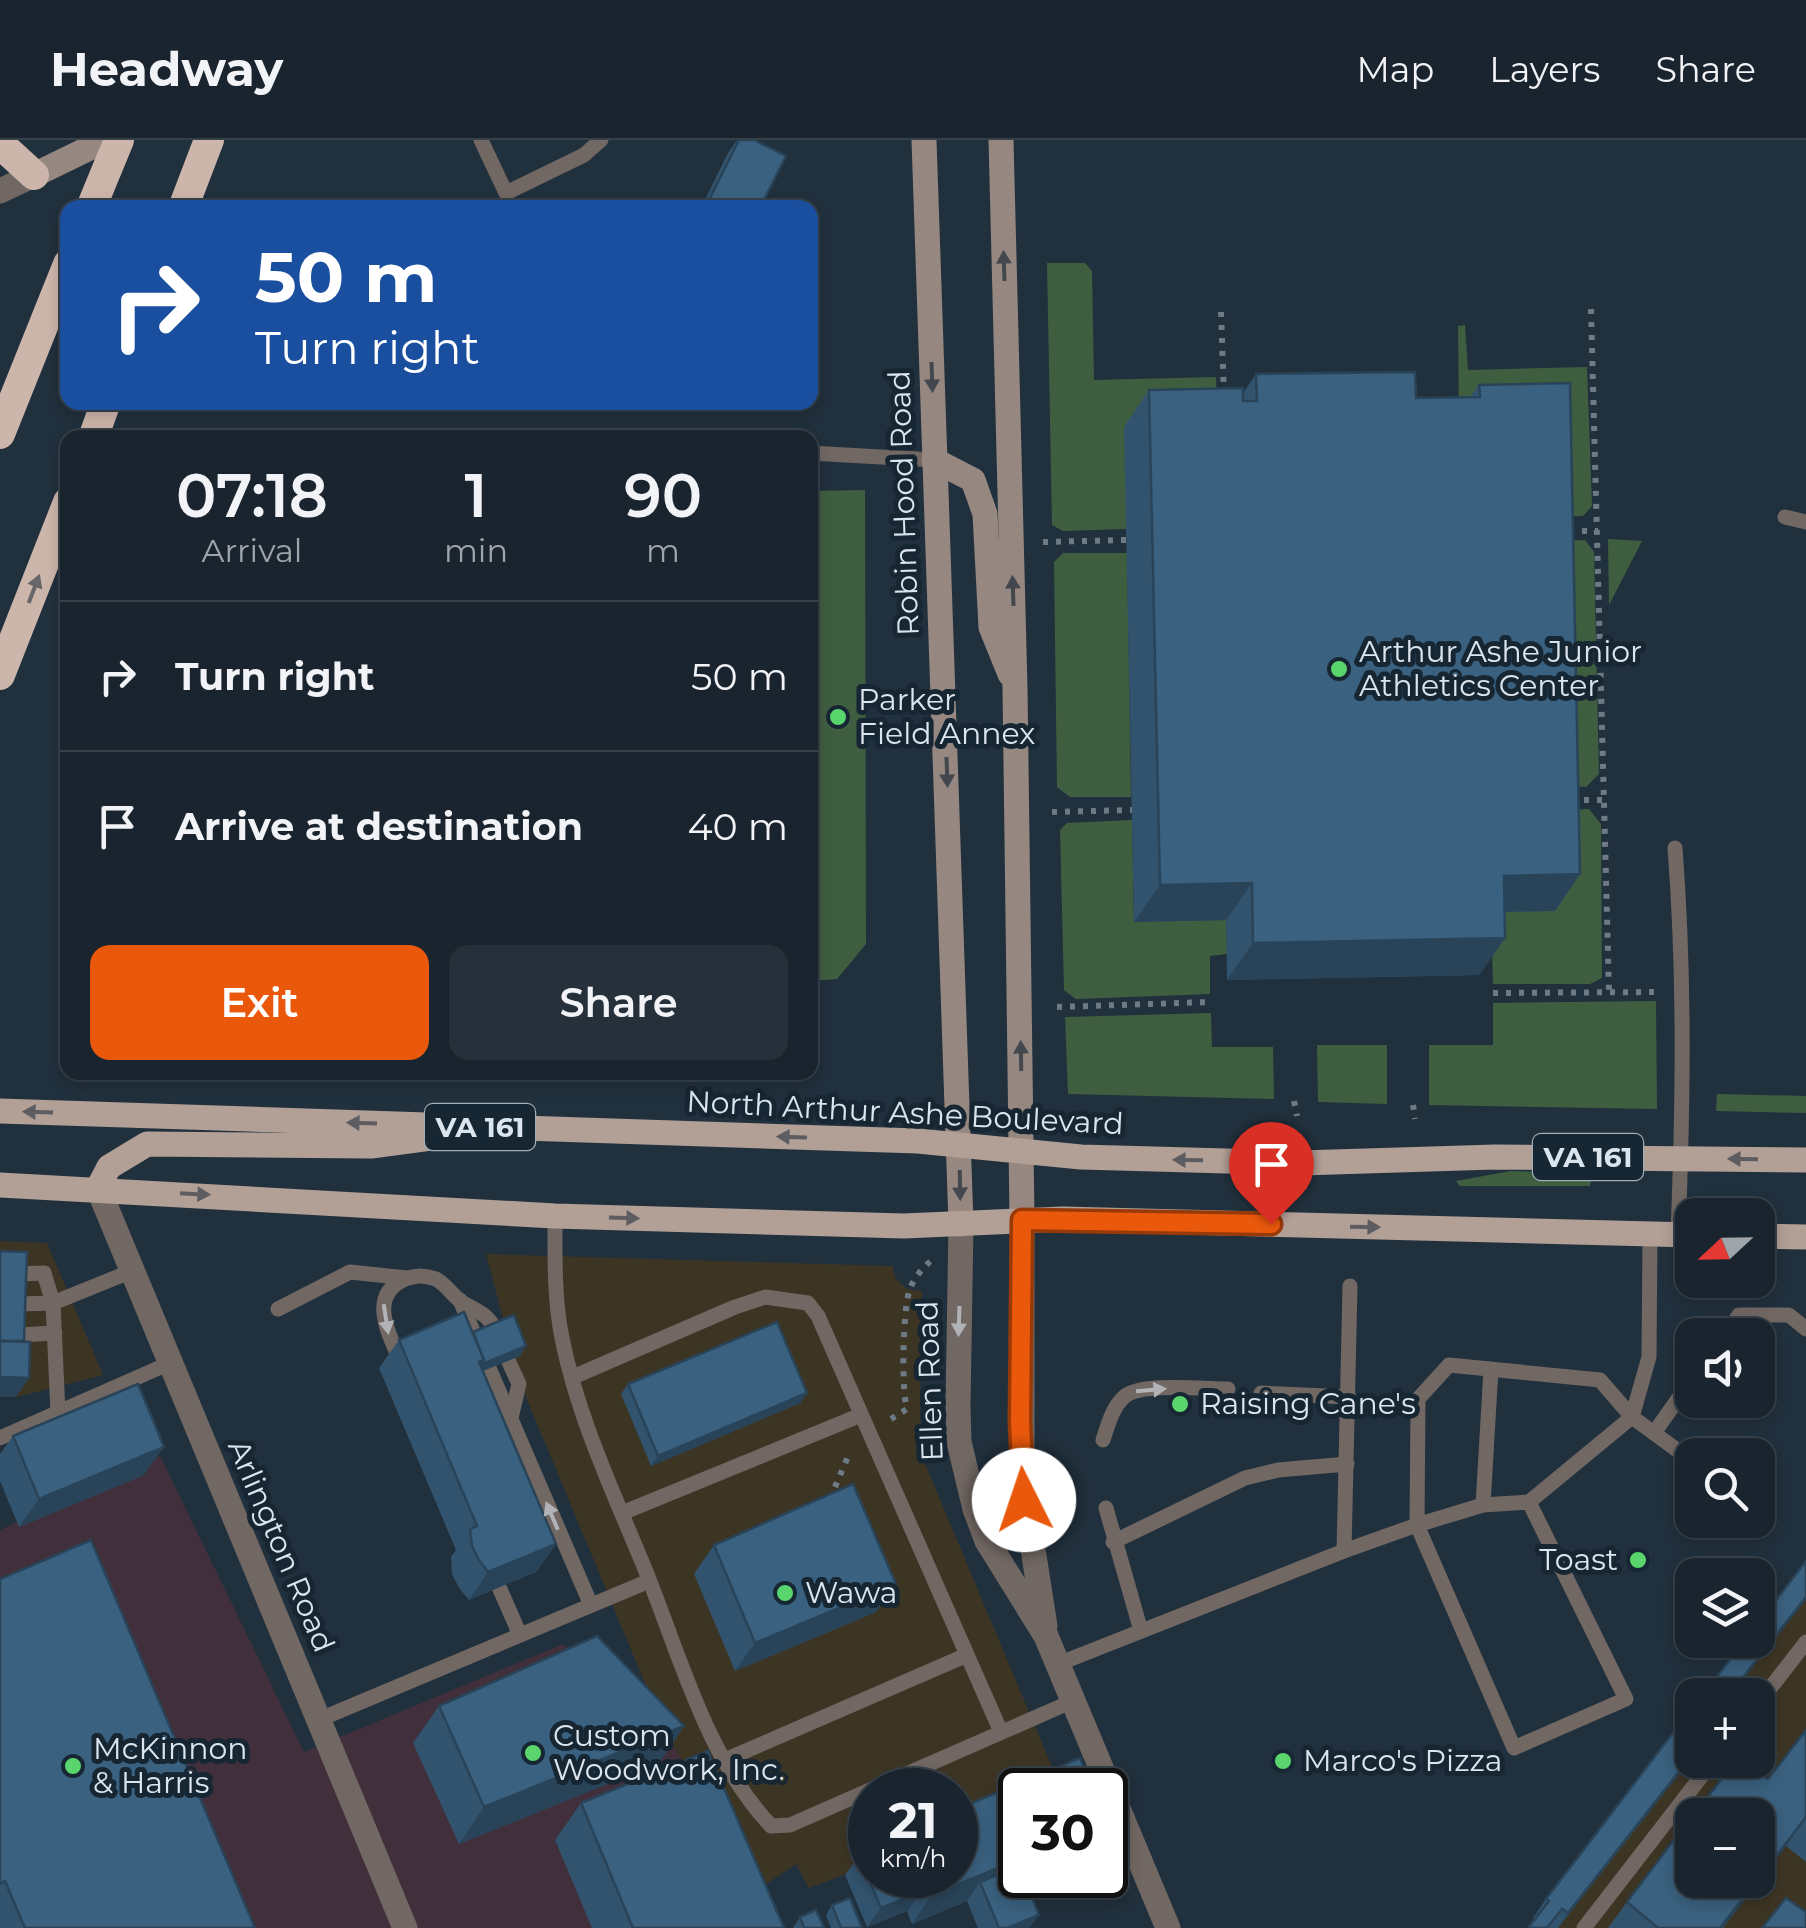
<!DOCTYPE html>
<html lang="en">
<head>
<meta charset="utf-8">
<style>
	body { margin:0; font-family:Montserrat,sans-serif; background:#26303a; color:#f1f3f6; height:100vh; display:flex; flex-direction:column; font-size:38px; white-space:nowrap }
	* { box-sizing:border-box; margin:0 }
	p { font-size:32px; color:#9fa4aa }
	.icon { flex:none; width:55px; height:55px; fill:none; stroke:currentColor; stroke-width:2; stroke-linecap:round; stroke-linejoin:round }
	.map { position:relative; flex:1; overflow:hidden }
	.sheet { position:absolute; left:60px; top:290px; width:758px; height:650px; display:flex; flex-direction:column; background:#19242e; border-radius:20px; box-shadow:0 5px 15px #0003,0 0 0 2px #37414a }
	.sheet>* { flex:none }
	.guide { position:absolute; left:60px; top:60px; width:758px; height:210px; border-radius:20px; box-shadow:0 5px 15px #0003,0 0 0 2px #37414a; background:#1a4fa0; color:#fff; overflow:hidden }
	.needle { width:65px; rotate:248deg }
	.buttons { position:absolute; left:1675px; top:1058px; display:grid; gap:20px }
	.buttons a { display:grid; place-items:center; width:100px; height:100px; border-radius:20px; background:#19242e; box-shadow:0 5px 15px #0003,0 0 0 2px #37414a; font-size:50px }
	.speed { position:absolute; left:848px; top:1628px; display:flex; gap:20px; font-size:50px; font-weight:700; text-align:center }
	.speed>* { display:grid; place-content:center; width:130px; height:130px; border-radius:50%; background:#19242e; box-shadow:0 5px 15px #0003,0 0 0 2px #37414a; line-height:1 }
	.speed small { font-size:25px; font-weight:400 }
	.speed .limit { border:5px solid #111; border-radius:15px; background:#fff; color:#111 }
	.pin { position:absolute; display:grid; place-items:center; width:85px; height:85px; color:#fff; margin:-102px -42px; border-radius:50% 50% 50% 0; rotate:-45deg; box-shadow:0 0 10px #0007 }
	.pin .icon { rotate:45deg }
	.me { position:absolute; width:110px; margin:-55px; rotate:356deg; stroke-linejoin:round; filter:drop-shadow(0 0 8px #0008) }
	.turn { display:flex; align-items:center; gap:35px; height:210px; padding:0 30px; font-size:45px }
	.turn .icon { width:130px; height:130px; stroke-width:2.5 }
	.turn b { display:block; font-size:70px; line-height:85px }
	.eta { display:flex; justify-content:space-evenly; align-items:center; height:170px; text-align:center }
	.eta b { font-size:60px; font-weight:600; line-height:70px }
	.action { display:flex; gap:20px; margin-top:auto; padding:20px 30px }
	.action a { flex:1; height:115px; border-radius:20px; background:#ea580c; color:#fff; font-size:40px; font-weight:600; line-height:115px; text-align:center }
	.action a+a { background:#26303a; color:#f1f3f6 }
	ul { padding:0; list-style:none }
	li { display:flex; align-items:center; gap:30px; height:150px; padding:0 30px; border-top:2px solid #37414a }
	li div { flex:1 }
	li b { display:block; font-size:38px }
	li em { font-style:normal }
	header { display:flex; align-items:center; gap:60px; box-sizing:border-box; height:140px; padding:0 50px; background:#19242e; border-bottom:2px solid #37414a }
	header strong { font-size:48px }
	nav { display:flex; gap:55px; margin-inline-start:auto; font-size:35px }
	.map>svg:first-child { display:block }
</style>
</head>
<body>
<header>
<strong>Headway</strong>
<nav><a>Map</a><a>Layers</a><a>Share</a></nav>
</header>
<div class="map">
<svg width="1806" height="1788" viewBox="0 0 1806 1788">
	<rect width="100%" height="100%" fill="#21303d"/>
	<g fill="#3d3524" fill-rule="evenodd">
		<path d="M0,1101L47,1103L103,1235L16,1257H0Z"/>
		<path d="M486,1114L893,1126L895,1138L907,1149L922,1151L920,1267L922,1311L926,1326L1060,1646L1020,1650L955,1690V1650H870V1725L809,1748L796,1724L765,1745L684,1624L664,1589L521,1245Z"/>
		<path d="M1806,1423V1788H1529L1536,1780L1533,1778L1659,1617L1656,1614L1692,1567V1620H1758V1555H1702L1745,1500H1758ZM1692,1675H1758V1740H1692Z"/>
	</g>
	<path fill="#41303b" d="M160,1316L304,1612L563,1504L664,1589L684,1624L765,1745L785,1788H0V1390Z"/>
	<g fill="#3f5e40">
		<path d="M1047,123H1085L1092,131L1094,240L1216,237L1218,285L1126,389L1063,391L1052,385Z"/>
		<path d="M1465,185L1468,230L1587,227L1592,366L1583,376L1546,377L1459,281L1458,186Z"/>
		<path d="M865,350L866,804L837,839L810,841V351Z"/>
		<path d="M1608,399L1642,401L1609,465Z"/>
		<path d="M1585,400L1594,412L1599,634L1586,647L1552,644L1547,402Z"/>
		<path d="M1063,413H1127L1131,657H1070L1057,647L1054,422Z"/>
		<path d="M1589,669L1601,684L1602,838L1590,844H1493L1492,810L1478,772L1553,671Z"/>
		<path d="M1132,680L1134,781L1226,780L1227,814L1210,816V854L1076,859L1064,850L1060,690L1067,683Z"/>
		<path d="M1656,861L1657,969L1429,965V905H1493V863Z"/>
		<path d="M1211,873L1212,907H1273L1274,959L1068,954L1065,877Z"/>
		<path d="M1317,905H1387V964L1318,962Z"/>
		<path d="M1717,954L1806,956V973L1716,971Z"/>
		<path d="M1511,1031L1590,1034L1592,1038L1590,1046H1460L1456,1041Z"/>
	</g>
	<g fill="none" stroke-linecap="round" stroke-linejoin="round">
		<g stroke="#6e7b87" stroke-width="6" stroke-dasharray="5 8" stroke-linecap="butt">
			<path d="M1591,169L1609,853"/>
			<path d="M1221,172L1224,256"/>
			<path d="M1569,391H1598"/>
			<path d="M1043,402L1126,400"/>
			<path d="M1571,660H1605"/>
			<path d="M1052,672L1132,670"/>
			<path d="M1493,853L1657,852"/>
			<path d="M1057,867L1211,862"/>
			<path d="M1294,961L1297,976"/>
			<path d="M1413,965L1415,979"/>
			<path d="M891,1279L907,1269C901,1249 903,1172 909,1152C912,1140 923,1127 932,1120"/>
			<path d="M835,1347L850,1312"/>
		</g>
		<g stroke="#716763" stroke-width="15">
			<path d="M481,0L506,53L584,15L601,0"/>
			<path d="M810,313L934,320"/>
			<path d="M1785,377L1806,382"/>
			<path d="M1675,708C1685,837 1683,965 1678,1095"/>
			<path d="M555,1076C555,1117 554,1158 562,1198C578,1279 616,1358 647,1434C681,1519 707,1618 771,1686L790,1685L1073,1561"/>
			<path d="M1650,1094L1649,1217L1632,1277L1692,1321"/>
			<path d="M460,1160L475,1196"/>
			<path d="M20,1164L53,1163L44,1133L20,1134"/>
			<path d="M278,1169L350,1132L407,1138"/>
			<path d="M18,1195L55,1193"/>
			<path d="M1725,1195L1739,1175H1789L1806,1189"/>
			<path d="M400,1220C388,1192 368,1155 405,1139C415,1135 426,1135 436,1139C445,1144 451,1153 459,1160C473,1170 487,1172 495,1189"/>
			<path d="M508,1220L519,1244L511,1278"/>
			<path d="M489,1228L591,1465"/>
			<path d="M573,1237L735,1167L765,1157L808,1163L818,1176L1001,1592"/>
			<path d="M1261,1253L1349,1257"/>
			<path d="M58,1273L53,1163L132,1131"/>
			<path d="M1654,1293L1692,1239"/>
			<path d="M0,1298L170,1223"/>
			<path d="M1103,1300C1108,1285 1112,1268 1124,1257C1139,1242 1205,1249 1228,1249"/>
			<path d="M1483,1365L1491,1229"/>
			<path d="M1106,1368L1141,1491"/>
			<path d="M622,1373L861,1275"/>
			<path d="M1113,1402L1245,1338L1278,1330L1347,1324"/>
			<path d="M1344,1411L1417,1385L1514,1608L1626,1559L1529,1362L1483,1365L1417,1385L1418,1259L1449,1225L1600,1240L1632,1277L1529,1362"/>
			<path d="M499,1447L520,1495"/>
			<path d="M1058,1524L1344,1411L1350,1146"/>
			<path d="M1758,1564L1806,1502"/>
			<path d="M318,1580L649,1441"/>
			<path d="M725,1620L967,1515"/>
			<path d="M1584,1788L1714,1620"/>
		</g>
		<g stroke="#716763" stroke-width="25">
			<path d="M98,1048L405,1788"/>
			<path d="M1022,1080V1339L1045,1486"/>
			<path d="M961,1084L958,1266L959,1302L975,1369L987,1401L1046,1496L1168,1788"/>
		</g>
		<path stroke="#716763" stroke-width="25" d="M0,51L34,35"/>
		<g stroke="#968780" stroke-width="25">
			<path d="M924,0L961,1084"/>
			<path d="M1001,0L1015,548L1022,1080"/>
			<path d="M34,35L106,0"/>
			<path d="M934,320L973,340L985,374L991,487L1010,534"/>
		</g>
		<g stroke="#b29f96" stroke-width="25">
			<path d="M0,971L918,1001L1081,1017L1301,1023L1495,1017L1806,1020"/>
			<path d="M0,1045L555,1076L904,1086L1063,1079L1692,1095"/>
			<path d="M98,1048L109,1027L147,1004L371,1006L431,998"/>
			<path d="M1758,1096L1806,1097"/>
		</g>
		<g stroke="#ccb5aa" stroke-width="30">
			<path d="M0,4L34,35"/>
			<path d="M91,68L119,0"/>
			<path d="M183,68L209,0"/>
			<path d="M0,294L68,124"/>
			<path d="M93,298L106,262"/>
			<path d="M0,535L68,362"/>
		</g>
	</g>
	<g fill="#32536d">
		<path d="M737,0H754L760,68H701L728,13Z"/>
		<path d="M1256,234L1416,258L1470,257L1479,245L1580,734L1555,771L1504,772L1505,798L1479,835L1227,840L1226,780L1134,782L1124,287L1149,250L1243,253Z"/>
		<path d="M473,1192L520,1216L483,1231L556,1404L536,1432L469,1460L459,1448L452,1434L451,1417L456,1410L379,1228L399,1200Z"/>
		<path d="M628,1244L807,1253L800,1263L651,1326L621,1254Z"/>
		<path d="M13,1296L144,1335L19,1387L0,1341V1314Z"/>
		<path d="M714,1405L896,1444L876,1472L735,1531L694,1434Z"/>
		<path d="M0,1439L255,1788H0Z"/>
		<path d="M439,1566L684,1586L659,1623L459,1704L413,1603Z"/>
		<path d="M1806,1590V1722L1786,1706L1723,1788H1608L1627,1762L1768,1639Z"/>
		<path d="M1692,1603L1688,1609L1692,1616L1680,1633L1558,1788H1528L1535,1779L1533,1778L1546,1759Z"/>
		<path d="M581,1663L784,1788H592L555,1700Z"/>
		<path d="M859,1716L870,1735H1029L1023,1737L1029,1788H978L967,1761L912,1784L907,1771L867,1787L845,1735Z"/>
		<path d="M832,1765L862,1788H831L826,1775Z"/>
		<path d="M800,1777L824,1788H793Z"/>
	</g>
	<g fill="#294459">
		<path d="M1580,734L1555,771L1478,772L1504,736Z"/>
		<path d="M1252,743L1226,780L1134,782L1160,745Z"/>
		<path d="M1505,798L1479,835L1227,840L1253,803Z"/>
		<path d="M526,1206L520,1216L473,1235L479,1222Z"/>
		<path d="M0,1237L29,1238L16,1257H0Z"/>
		<path d="M807,1253L800,1263L651,1326L658,1316Z"/>
		<path d="M164,1307L144,1335L19,1387L39,1359Z"/>
		<path d="M556,1404L536,1432L469,1460L488,1432Z"/>
		<path d="M896,1444L876,1472L735,1531L755,1503Z"/>
		<path d="M1806,1457V1460L1731,1555H1729Z"/>
		<path d="M684,1586L659,1623L459,1704L484,1667Z"/>
		<path d="M1692,1615L1680,1633L1557,1788L1568,1773Z"/>
		<path d="M1806,1677L1786,1706L1723,1788H1720Z"/>
		<path d="M1020,1719V1735H1029L985,1753L980,1742L967,1761L912,1784L932,1755Z"/>
		<path d="M921,1752L907,1771L867,1787L881,1768Z"/>
		<path d="M1039,1775L1029,1788H1007Z"/>
	</g>
	<g fill="#3a617f" stroke="#294459" stroke-width="2.5">
		<path d="M739,0H754L786,16L760,68H705Z"/>
		<path d="M1415,232L1416,258L1480,257L1479,245L1570,243L1580,734L1504,736L1505,798L1253,803L1252,743L1160,745L1149,250L1243,248V261H1257L1256,234Z"/>
		<path d="M0,1111L27,1112L24,1201H0Z"/>
		<path d="M464,1172L484,1220L479,1222L556,1404L488,1432L479,1420L472,1406L470,1389L477,1386L399,1200Z"/>
		<path d="M514,1175L526,1206L480,1225L484,1220L473,1192Z"/>
		<path d="M777,1182L807,1253L658,1316L628,1244Z"/>
		<path d="M0,1201L30,1202L29,1238L0,1237Z"/>
		<path d="M138,1244L164,1307L39,1359L13,1296Z"/>
		<path d="M853,1344L896,1444L755,1503L714,1405Z"/>
		<path d="M91,1400L255,1788H25L5,1741L0,1744V1439Z"/>
		<path d="M1806,1421V1457L1729,1555H1703L1745,1500H1758V1484Z"/>
		<path d="M597,1496L684,1586L484,1667L439,1566Z"/>
		<path d="M1692,1568V1601L1687,1608L1692,1613V1615L1568,1773L1562,1769L1547,1788H1528L1549,1761L1546,1759Z"/>
		<path d="M1806,1590V1677L1758,1740V1675H1694L1736,1620H1741L1768,1639Z"/>
		<path d="M708,1611L784,1788H633L581,1663Z"/>
		<path d="M1080,1618L1093,1650H1020V1719L932,1755L924,1735H955V1670Z"/>
		<path d="M1692,1676V1740H1757L1720,1788H1658L1627,1762Z"/>
		<path d="M870,1712V1735H914L921,1752L881,1768L859,1716Z"/>
		<path d="M1019,1726L1020,1735H1023L1039,1775L1007,1788H999L980,1742Z"/>
		<path d="M850,1758L862,1788H841L832,1765Z"/>
		<path d="M1786,1758L1806,1772V1788H1762Z"/>
		<path d="M816,1770L824,1788H804L800,1777Z"/>
	</g>
	<defs><path id="oneway-solid" d="M-6-.8H1V-3.2L6.5 0L1 3.2V.8H-6Z" transform="scale(2.5)"/></defs>
	<g fill="#43484e">
		<use href="#oneway-solid" transform="translate(1004 126) rotate(-92)"/>
		<use href="#oneway-solid" transform="translate(932 237) rotate(88)"/>
		<use href="#oneway-solid" transform="translate(1013 451) rotate(-92)"/>
		<use href="#oneway-solid" transform="translate(947 632) rotate(88)"/>
		<use href="#oneway-solid" transform="translate(1021 916) rotate(-91)"/>
		<use href="#oneway-solid" transform="translate(960 1045) rotate(89)"/>
	</g>
	<use fill="#686669" href="#oneway-solid" transform="translate(34 449) rotate(-69)"/>
	<g fill="#5d5c60">
		<use href="#oneway-solid" transform="translate(38 972) rotate(-178)"/>
		<use href="#oneway-solid" transform="translate(362 983) rotate(-178)"/>
		<use href="#oneway-solid" transform="translate(792 997) rotate(-178)"/>
		<use href="#oneway-solid" transform="translate(1743 1019) rotate(-179)"/>
		<use href="#oneway-solid" transform="translate(1188 1020) rotate(-179)"/>
		<use href="#oneway-solid" transform="translate(195 1054) rotate(3)"/>
		<use href="#oneway-solid" transform="translate(624 1078) rotate(2)"/>
		<use href="#oneway-solid" transform="translate(1365 1087) rotate(1)"/>
	</g>
	<g fill="#b1b3b6">
		<use href="#oneway-solid" transform="translate(386 1179) rotate(81)"/>
		<use href="#oneway-solid" transform="translate(959 1181) rotate(92)"/>
		<use href="#oneway-solid" transform="translate(1151 1250) rotate(-5)"/>
		<use href="#oneway-solid" transform="translate(552 1376) rotate(-113)"/>
	</g>
	<g fill="none" stroke-linecap="round" stroke-linejoin="round">
		<g stroke="#983908" stroke-width="25">
			<path id="route" d="M1024,1360L1020,1283L1022,1080L1271,1084"/>
		</g>
		<use href="#route" stroke="#ea580c" stroke-width="18"/>
	</g>
	<g fill="#5ad56e" stroke="#172633" stroke-width="4">
		<circle cx="1339" cy="529" r="10"/>
		<circle cx="838" cy="577" r="10"/>
		<circle cx="1180" cy="1264" r="10"/>
		<circle cx="1638" cy="1420" r="10"/>
		<circle cx="785" cy="1453" r="10"/>
		<circle cx="533" cy="1613" r="10"/>
		<circle cx="1283" cy="1621" r="10"/>
		<circle cx="73" cy="1626" r="10"/>
	</g>
	<g text-anchor="middle" stroke-width="10" stroke-linejoin="round" paint-order="stroke">
		<g fill="#172633" stroke="#a0acb6" stroke-width="2.5">
			<rect x="425" y="964" width="110" height="46" rx="8"/>
			<rect x="1533" y="994" width="110" height="46" rx="8"/>
		</g>
		<g font-size="28" font-weight="bold" fill="#dbe5ee">
			<text x="480" y="997">VA 161</text>
			<text x="1588" y="1027">VA 161</text>
		</g>
		<g font-size="30" fill="#dbe5ee" stroke="#172633">
			<text transform="translate(904 363) rotate(-92)" y="10">Robin Hood Road</text>
			<text transform="translate(905 973) rotate(3)" y="10">North Arthur Ashe Boulevard</text>
			<text transform="translate(930 1241) rotate(-92)" y="10">Ellen Road</text>
			<text transform="translate(281 1406) rotate(67)" y="10">Arlington Road</text>
		</g>
		<g font-size="30" fill="#dbe5ee" stroke="#172633" text-anchor="start">
			<text x="1359" y="522">Arthur Ashe Junior<tspan x="1359" dy="34">Athletics Center</tspan></text>
			<text x="858" y="570">Parker<tspan x="858" dy="34">Field Annex</tspan></text>
			<text x="1200" y="1274">Raising Cane's</text>
			<text x="1618" y="1430" text-anchor="end">Toast</text>
			<text x="805" y="1463">Wawa</text>
			<text x="553" y="1606">Custom<tspan x="553" dy="34">Woodwork, Inc.</tspan></text>
			<text x="93" y="1619">McKinnon<tspan x="93" dy="34">&amp; Harris</tspan></text>
			<text x="1303" y="1631">Marco's Pizza</text>
		</g>
	</g>
</svg>
<div class="buttons">
<a><svg class="needle" viewBox="-14 -14 28 28"><path d="M0-13l5 13h-10z" fill="#e53935"/><path d="M0 13l5-13h-10z" fill="#9fa4aa"/></svg></a>
<a><svg class="icon" aria-label="sound" viewBox="0 0 24 24"><path d="M4 9h4l5-4v14l-5-4H4zM17 9q2 3 0 6"/></svg></a>
<a><svg class="icon" aria-label="search" viewBox="0 0 24 24"><circle cx="10" cy="10" r="6"/><path d="M15 15l6 6"/></svg></a>
<a><svg class="icon" aria-label="layers" viewBox="0 0 24 24"><path d="M12 4l9 5-9 5-9-5zM3 14l9 5 9-5"/></svg></a>
<a>+</a>
<a>−</a>
</div>
<div class="speed"><div>21<small>km/h</small></div><div class="limit">30</div></div>
<div class="pin" style="left:1271px;top:1084px;background:#d93025"><svg class="icon" aria-label="arrive" viewBox="0 0 24 24"><path d="M6 21V4h12l-3 4 3 4H6"/></svg></div>
<svg class="me" style="left:1024px;top:1360px" viewBox="-20 -20 40 40"><circle r="19" fill="#fff"/><path d="M0-13L10 11 0 6-10 11z" fill="#ea580c"/></svg>
<div class="guide">
<div class="turn"><svg class="icon" aria-label="right" viewBox="0 0 24 24"><path d="M7 20v-9h11M14 6l5 5-5 5"/></svg><div><b>50 m</b>Turn right</div></div>
</div>
<section class="sheet">
<div class="eta">
<div><b>07:18</b><p>Arrival</p></div>
<div><b>1</b><p>min</p></div>
<div><b>90</b><p>m</p></div>
</div>
<ul>
<li><svg class="icon" aria-label="right" viewBox="0 0 24 24"><path d="M7 20v-9h11M14 6l5 5-5 5"/></svg><div><b>Turn right</b></div><em>50 m</em></li>
<li><svg class="icon" aria-label="arrive" viewBox="0 0 24 24"><path d="M6 21V4h12l-3 4 3 4H6"/></svg><div><b>Arrive at destination</b></div><em>40 m</em></li>
</ul>
<div class="action"><a>Exit</a><a>Share</a></div>
</section>
</div>
</body>
</html>
